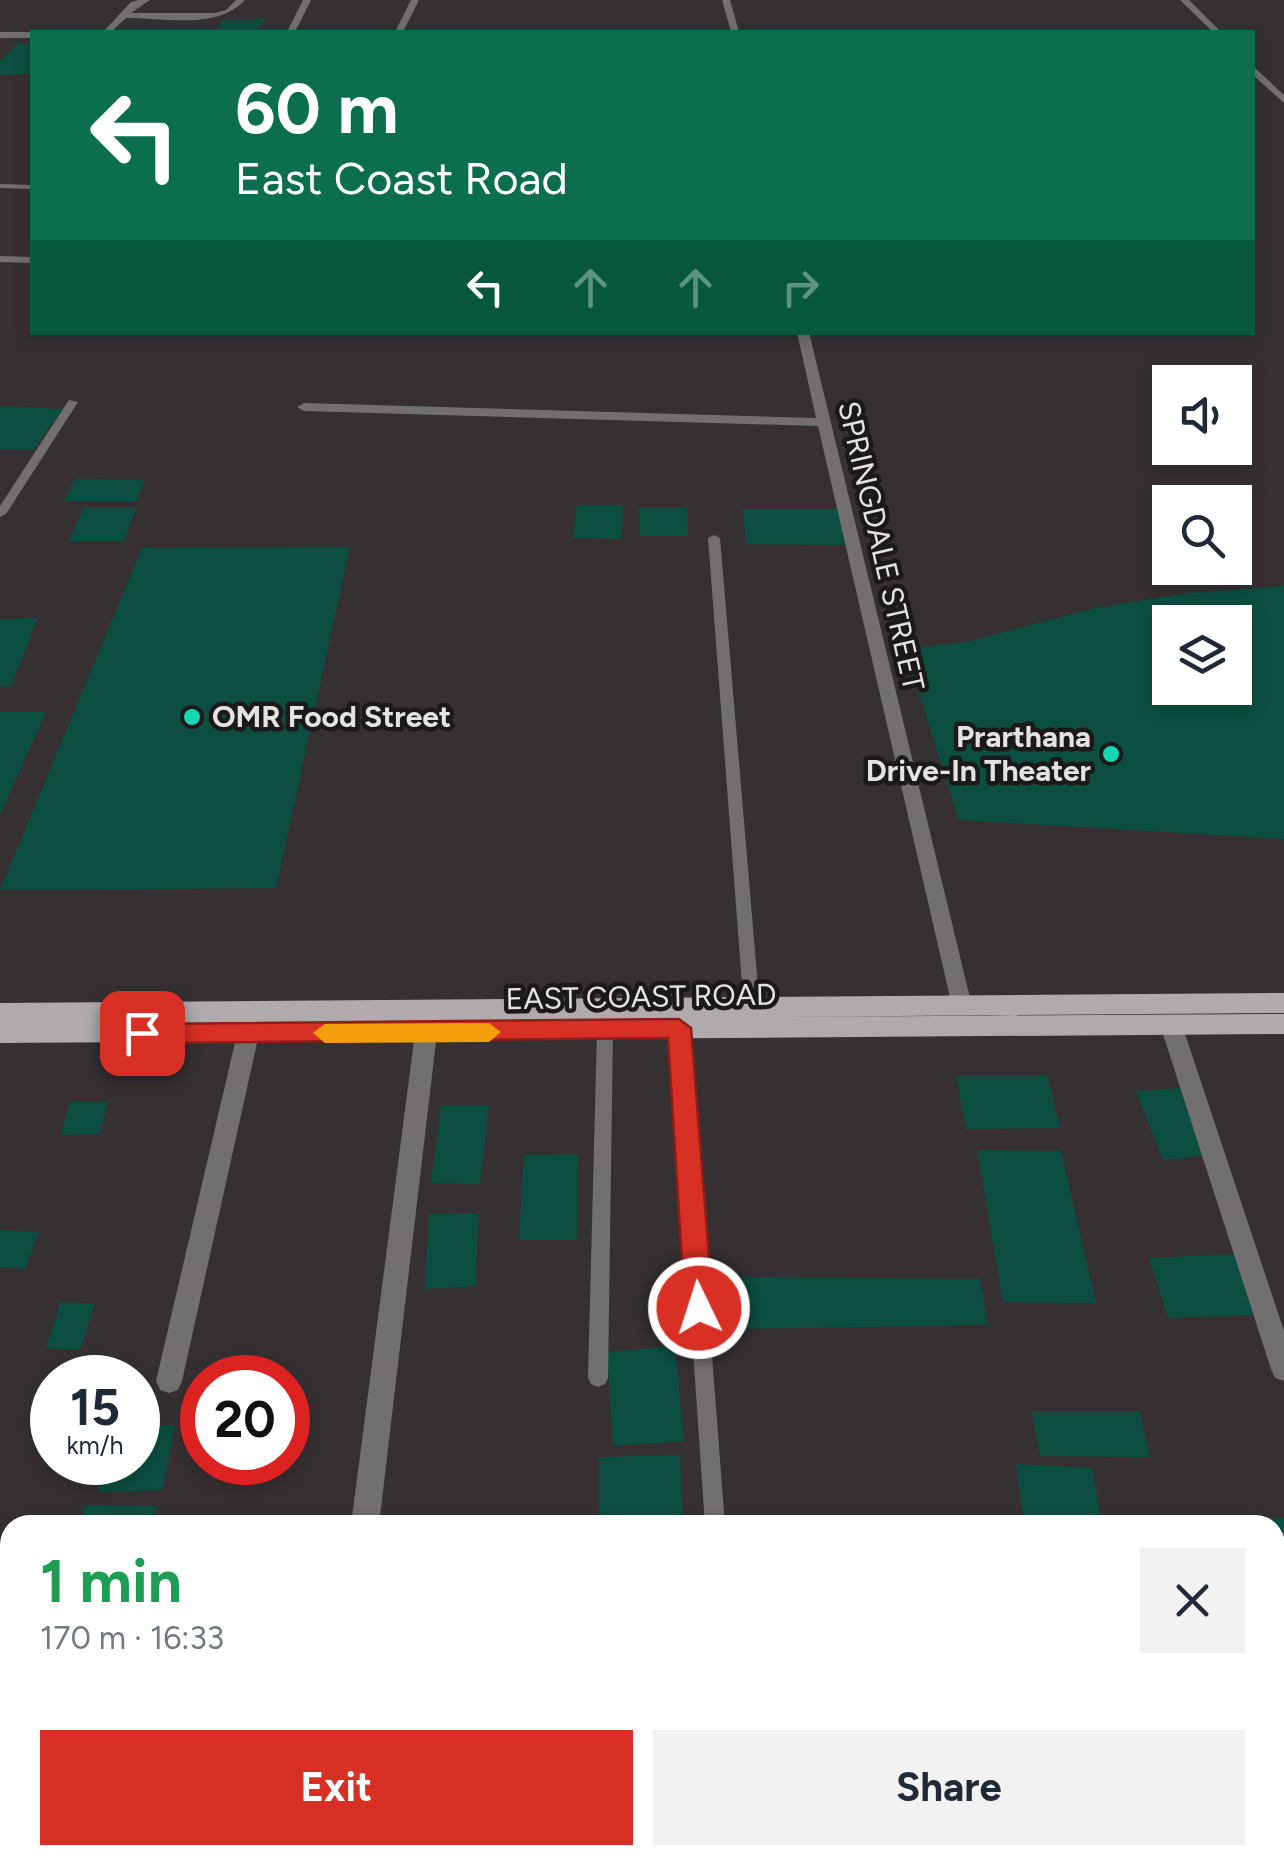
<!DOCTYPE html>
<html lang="en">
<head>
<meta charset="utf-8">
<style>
	body { margin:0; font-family:Figtree,sans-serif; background:#f2f2f3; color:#1f2937; height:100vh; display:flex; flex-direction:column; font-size:38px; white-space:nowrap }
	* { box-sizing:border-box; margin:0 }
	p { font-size:32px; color:#747a83 }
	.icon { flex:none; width:55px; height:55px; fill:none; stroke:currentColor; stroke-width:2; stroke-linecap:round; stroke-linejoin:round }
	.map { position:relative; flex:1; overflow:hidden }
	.drawer { position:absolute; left:0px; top:1515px; width:1285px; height:350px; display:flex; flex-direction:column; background:#fff; border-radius:30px 30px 0 0; box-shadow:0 5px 15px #0003 }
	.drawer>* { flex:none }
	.hud { position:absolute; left:30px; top:30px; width:1225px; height:305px; border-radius:0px; box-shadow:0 5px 15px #0003; background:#0b6e4f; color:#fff; overflow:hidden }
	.buttons { position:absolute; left:1152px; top:365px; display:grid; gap:20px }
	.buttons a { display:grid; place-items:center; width:100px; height:100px; border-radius:0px; background:#fff; box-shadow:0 5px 15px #0003; font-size:50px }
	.speed { position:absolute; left:30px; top:1355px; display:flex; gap:20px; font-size:50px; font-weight:700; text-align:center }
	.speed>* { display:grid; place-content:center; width:130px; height:130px; border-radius:50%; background:#fff; box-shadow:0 5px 15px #0003; line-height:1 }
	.speed small { font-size:25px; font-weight:400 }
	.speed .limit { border:15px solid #d22; background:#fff; color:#111 }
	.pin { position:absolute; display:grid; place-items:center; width:85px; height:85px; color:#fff; margin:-42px; border-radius:20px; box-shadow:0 5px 15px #0006 }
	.me { position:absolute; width:110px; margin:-55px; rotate:356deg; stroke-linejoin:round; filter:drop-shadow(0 0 8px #0008) }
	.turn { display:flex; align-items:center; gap:35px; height:210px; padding:0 40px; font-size:45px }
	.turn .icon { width:130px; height:130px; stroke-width:2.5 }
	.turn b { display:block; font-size:70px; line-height:85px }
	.lanes { display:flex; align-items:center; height:95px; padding:0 40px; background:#0003; justify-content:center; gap:50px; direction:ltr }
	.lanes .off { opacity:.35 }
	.round { display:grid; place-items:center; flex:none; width:105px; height:105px; border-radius:0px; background:#f2f2f3 }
	.head { display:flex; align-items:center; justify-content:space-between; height:170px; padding:0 40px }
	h1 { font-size:60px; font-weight:700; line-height:75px; color:#1e9e55 }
	.action { display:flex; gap:20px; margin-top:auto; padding:20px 40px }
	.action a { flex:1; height:115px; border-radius:0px; background:#d93025; color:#fff; font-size:40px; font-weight:700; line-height:115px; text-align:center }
	.action a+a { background:#f2f2f3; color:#1f2937 }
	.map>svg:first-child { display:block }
</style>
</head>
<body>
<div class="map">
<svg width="1284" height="1865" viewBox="0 0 1284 1865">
	<rect width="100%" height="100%" fill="#363033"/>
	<g fill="#0c4f41" fill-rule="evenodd">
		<path d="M224,19H265L257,31H216Z"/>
		<path d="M18,43L32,44V74L0,75V61Z"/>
		<path d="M0,406L63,409L33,450L0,449Z"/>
		<path d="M75,479L145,480L136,501H64Z"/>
		<path d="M577,505H623L621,539L573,538Z"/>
		<path d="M84,507H137L124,541H69Z"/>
		<path d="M639,507H687L688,536H640Z"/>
		<path d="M743,509H839L845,545L746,544Z"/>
		<path d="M350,547L276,888L0,890L142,548Z"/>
		<path d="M1284,586V839L959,820L905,649L966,642L1095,608L1189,593ZM1170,622H1235V688H1170Z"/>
		<path d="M38,618L11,686L0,687V619Z"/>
		<path d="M0,712H46L0,815Z"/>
		<path d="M956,1075H1047L1060,1128L966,1129Z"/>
		<path d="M1183,1088L1211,1155L1163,1160L1136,1091Z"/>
		<path d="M70,1102H108L99,1134L61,1135Z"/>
		<path d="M441,1105H489L480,1184L431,1183Z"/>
		<path d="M977,1150L1061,1151L1096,1303L1003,1302Z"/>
		<path d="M578,1154L577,1240H519L524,1155Z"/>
		<path d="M478,1213L476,1286L425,1289L429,1214Z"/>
		<path d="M0,1230L39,1232L25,1269L0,1267Z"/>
		<path d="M1235,1254L1257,1315L1168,1318L1149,1258Z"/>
		<path d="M717,1277L980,1279L988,1325L723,1329Z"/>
		<path d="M61,1302L95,1304L80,1350L46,1348Z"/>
		<path d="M675,1346L684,1441L613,1446L607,1352Z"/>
		<path d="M1032,1411H1139L1150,1457L1040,1456Z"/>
		<path d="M175,1425L162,1490L98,1492L105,1462H138V1426Z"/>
		<path d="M680,1455L683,1525H599V1457Z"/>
		<path d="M1016,1464L1092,1468L1102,1525H1024Z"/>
		<path d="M85,1505L156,1506L152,1525H80Z"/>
		<path d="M1284,1518V1573L1275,1574V1525H1252L1250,1519Z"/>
		<path d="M649,1855H1104L1106,1865H649Z"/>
	</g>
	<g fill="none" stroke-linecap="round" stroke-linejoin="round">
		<g fill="#726f70" fill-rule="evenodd">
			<path d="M0,184L32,185V189L0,188Z"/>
			<path d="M69,400L78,402L6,514L0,517V506Z"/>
			<path d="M714,535L720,538L760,1010L758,1014H746L744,1010L708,538Z"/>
			<path d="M679,1023L685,1025L687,1029L725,1525H705L671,1029L673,1025Z"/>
			<path d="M605,1024L611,1026L613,1030L608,1378L605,1384L598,1387L591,1384L588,1378L597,1030L599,1026Z"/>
			<path d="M616,1855H640L641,1865H617Z"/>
			<path d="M1118,1855H1142L1144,1865H1120Z"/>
		</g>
		<g fill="#726f70" fill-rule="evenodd">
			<path d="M138,0H150L131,13H215L226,10L236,0H245C218,30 164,18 126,18L111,32H103L131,2Z"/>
			<path d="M303,0H311L295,32H287Z"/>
			<path d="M411,0H419L403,32H395Z"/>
			<path d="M722,0H730L739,32H731Z"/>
			<path d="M1180,0H1189L1221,32H1213Z"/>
			<rect x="0" y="32" width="32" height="6"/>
			<path d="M1252,65L1284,95V103L1252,74Z"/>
			<path d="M0,256L32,257V263L0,262Z"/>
			<path d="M797,332H809L972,1006L969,1012H955L952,1006L818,426L304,411L297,407L304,403L816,418Z"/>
			<path d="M1171,1017L1178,1019L1182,1025L1284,1331V1381L1275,1378L1271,1369L1160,1025L1164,1019Z"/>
			<path d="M426,1025L434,1027L437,1033L379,1525H351L415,1033L418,1027Z"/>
			<path d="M248,1026L256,1028L259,1034L182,1381L178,1390L169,1393L160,1390L156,1381L237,1034L240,1028Z"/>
			<rect x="1275" y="1678" width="9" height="30"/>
			<path d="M309,1855H341L339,1865H307Z"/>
		</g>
		<path fill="#b0aaad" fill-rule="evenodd" d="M1284,993V1013L771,1017L1284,1014V1034L0,1043V1003Z"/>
	</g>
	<path fill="#d93025" stroke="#8d1f18" stroke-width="2.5" d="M679,1019L691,1028L713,1308L709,1317L699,1320L689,1317L685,1308L668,1038L142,1043L130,1033L142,1024Z"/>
	<path fill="#f59e0b" d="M489,1023L501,1032L489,1042L325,1043L313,1033L325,1024Z"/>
	<g fill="#16d5b3" stroke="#1c191a" stroke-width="4">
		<circle cx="192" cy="717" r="10"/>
		<circle cx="1111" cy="754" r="10"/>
	</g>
	<g text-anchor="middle" stroke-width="9" stroke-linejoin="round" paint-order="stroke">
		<g font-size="30" fill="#e5e2e3" stroke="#1c191a">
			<text transform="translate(881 546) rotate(77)" y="10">SPRINGDALE STREET</text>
			<text transform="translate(641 997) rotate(-1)" y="10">EAST COAST ROAD</text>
		</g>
		<g font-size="30" font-weight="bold" fill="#e5e2e3" stroke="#1c191a" text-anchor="start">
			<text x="212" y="727">OMR Food Street</text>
			<text x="1091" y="747" text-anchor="end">Prarthana<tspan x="1091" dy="34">Drive-In Theater</tspan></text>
		</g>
	</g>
</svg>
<div class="buttons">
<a><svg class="icon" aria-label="sound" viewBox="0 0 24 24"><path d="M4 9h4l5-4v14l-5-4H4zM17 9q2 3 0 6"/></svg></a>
<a><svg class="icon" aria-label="search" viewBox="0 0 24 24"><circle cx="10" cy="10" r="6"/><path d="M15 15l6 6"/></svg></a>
<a><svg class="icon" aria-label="layers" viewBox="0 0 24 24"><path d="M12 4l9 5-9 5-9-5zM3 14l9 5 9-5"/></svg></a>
</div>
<div class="speed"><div>15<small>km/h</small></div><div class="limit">20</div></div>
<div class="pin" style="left:142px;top:1033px;background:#d93025"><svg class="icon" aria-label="arrive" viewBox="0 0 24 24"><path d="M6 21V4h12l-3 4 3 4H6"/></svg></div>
<svg class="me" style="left:699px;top:1308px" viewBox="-20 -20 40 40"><circle r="17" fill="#d93025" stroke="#fff" stroke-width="3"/><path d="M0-11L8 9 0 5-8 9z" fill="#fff"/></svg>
<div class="hud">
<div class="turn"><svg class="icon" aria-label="left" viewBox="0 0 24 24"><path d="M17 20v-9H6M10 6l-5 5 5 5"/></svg><div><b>60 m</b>East Coast Road</div></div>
<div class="lanes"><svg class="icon" aria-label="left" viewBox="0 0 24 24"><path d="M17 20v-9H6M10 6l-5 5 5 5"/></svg><svg class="icon off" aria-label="ahead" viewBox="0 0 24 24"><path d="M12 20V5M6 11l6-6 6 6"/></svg><svg class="icon off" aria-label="ahead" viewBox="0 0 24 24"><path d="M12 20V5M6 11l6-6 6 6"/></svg><svg class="icon off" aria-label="right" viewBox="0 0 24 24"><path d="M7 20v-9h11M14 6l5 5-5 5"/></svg></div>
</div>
<section class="drawer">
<div class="head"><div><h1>1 min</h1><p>170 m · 16:33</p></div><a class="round"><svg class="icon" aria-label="close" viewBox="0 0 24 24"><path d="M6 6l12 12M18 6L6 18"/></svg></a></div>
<div class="action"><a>Exit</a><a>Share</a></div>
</section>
</div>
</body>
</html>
